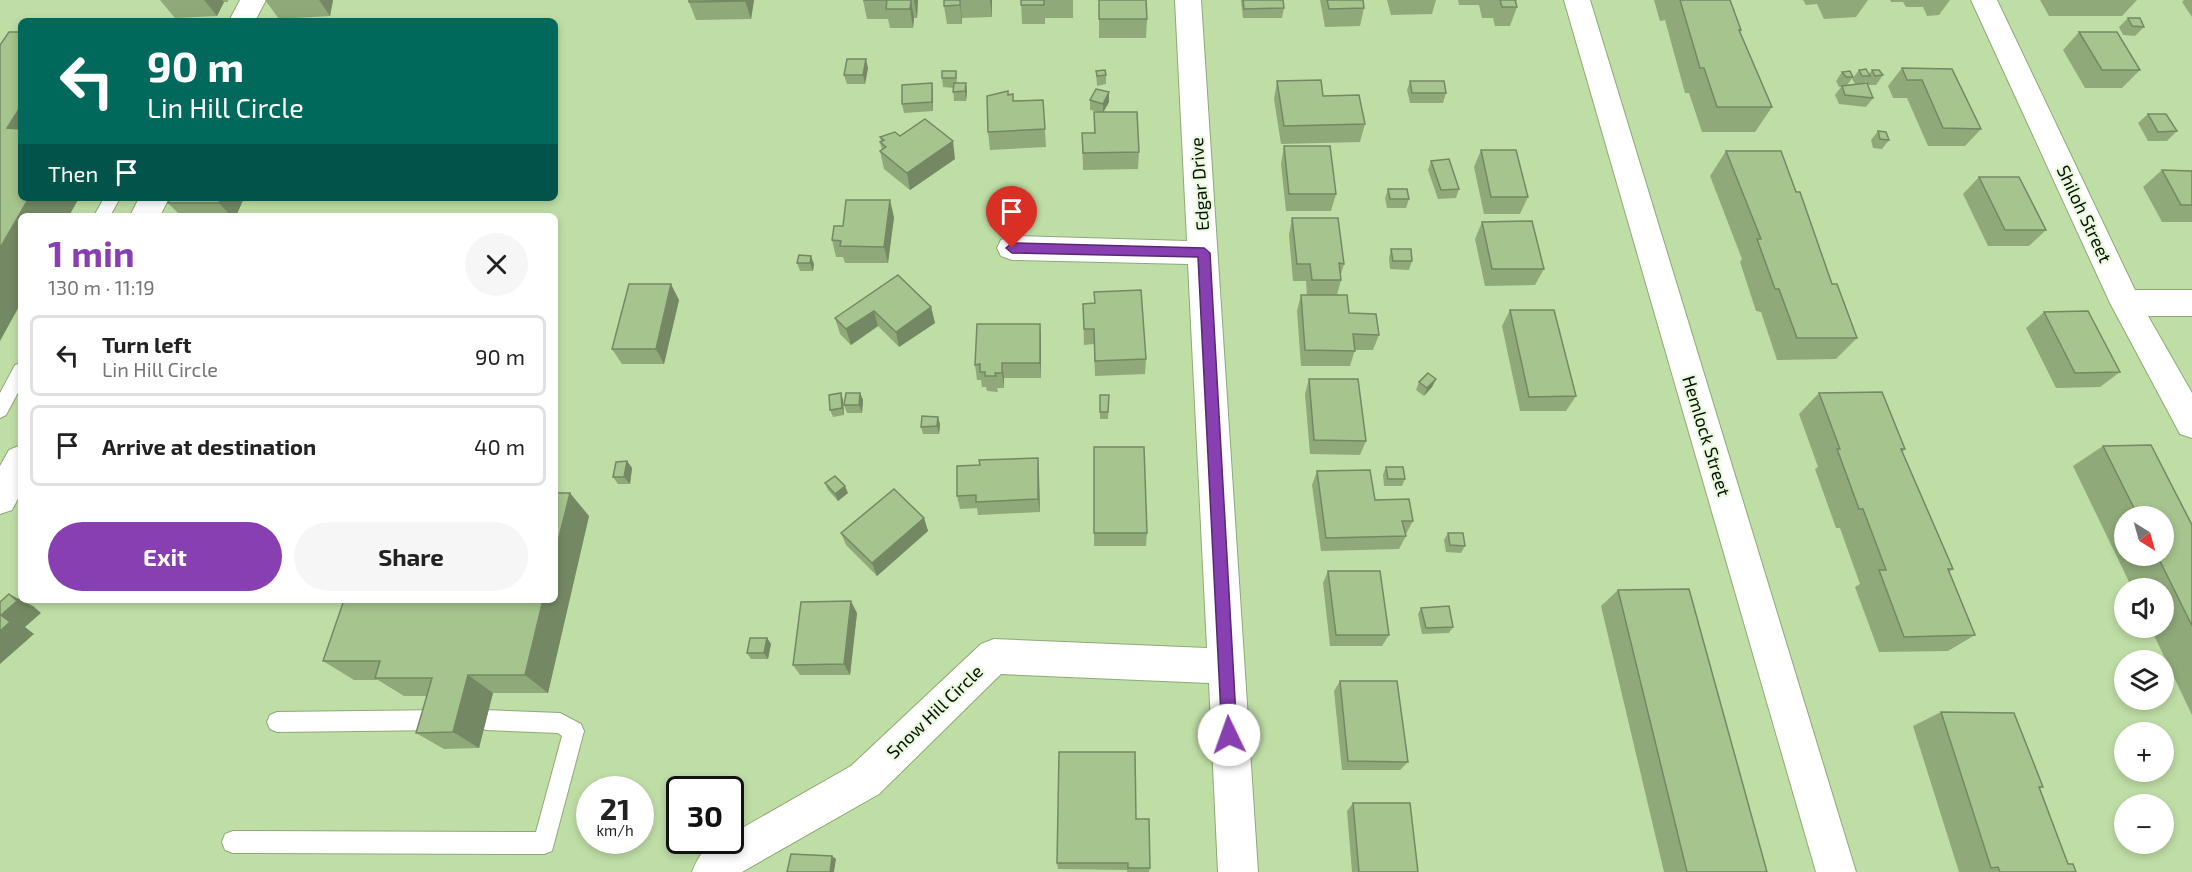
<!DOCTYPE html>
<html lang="en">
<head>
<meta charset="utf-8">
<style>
	body { margin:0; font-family:"Exo 2",sans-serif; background:#f6f6f6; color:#222; height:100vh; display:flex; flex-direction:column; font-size:22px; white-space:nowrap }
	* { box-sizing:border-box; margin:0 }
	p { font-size:20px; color:#767676 }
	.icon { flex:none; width:33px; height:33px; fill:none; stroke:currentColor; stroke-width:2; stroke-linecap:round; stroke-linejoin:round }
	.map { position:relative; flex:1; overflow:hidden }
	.drawer { position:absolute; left:18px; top:213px; width:540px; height:390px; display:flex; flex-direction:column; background:#fff; border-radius:9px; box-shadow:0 3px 9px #0003 }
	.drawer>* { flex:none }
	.hud { position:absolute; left:18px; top:18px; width:540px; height:183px; border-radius:9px; box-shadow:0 3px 9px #0003; background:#00695c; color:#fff; overflow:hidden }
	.needle { width:39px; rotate:143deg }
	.tools { position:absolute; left:2114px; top:506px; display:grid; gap:12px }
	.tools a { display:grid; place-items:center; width:60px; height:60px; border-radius:50%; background:#fff; box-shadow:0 3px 9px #0003; font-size:30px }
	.speed { position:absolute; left:576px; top:776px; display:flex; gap:12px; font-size:30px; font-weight:700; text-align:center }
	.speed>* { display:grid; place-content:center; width:78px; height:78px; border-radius:50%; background:#fff; box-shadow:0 3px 9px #0003; line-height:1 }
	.speed small { font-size:15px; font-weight:400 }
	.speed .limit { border:3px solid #111; border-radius:9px; background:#fff; color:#111 }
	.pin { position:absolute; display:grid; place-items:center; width:51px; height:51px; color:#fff; margin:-62px -26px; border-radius:50% 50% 50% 0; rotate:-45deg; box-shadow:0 0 6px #0007 }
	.pin .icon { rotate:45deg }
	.me { position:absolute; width:66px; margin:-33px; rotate:357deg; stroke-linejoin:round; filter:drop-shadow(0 0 4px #0008) }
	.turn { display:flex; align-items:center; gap:21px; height:126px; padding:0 30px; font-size:27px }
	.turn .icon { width:78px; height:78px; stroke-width:2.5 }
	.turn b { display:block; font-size:42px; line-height:51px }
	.then { display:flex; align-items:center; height:57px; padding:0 30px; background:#0003; gap:12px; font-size:22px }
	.round { display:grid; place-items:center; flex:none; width:63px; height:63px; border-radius:32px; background:#f6f6f6 }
	.overview { display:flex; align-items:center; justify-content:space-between; height:102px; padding:0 30px }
	h1 { font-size:36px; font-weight:700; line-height:45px; color:#883fb1 }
	.action { display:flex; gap:12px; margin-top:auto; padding:12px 30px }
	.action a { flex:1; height:69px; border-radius:36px; background:#883fb1; color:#fff; font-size:24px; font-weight:700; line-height:69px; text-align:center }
	.action a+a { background:#f6f6f6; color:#222 }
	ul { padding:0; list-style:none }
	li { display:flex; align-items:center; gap:18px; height:81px; margin:0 12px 9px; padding:0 18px; border:3px solid #e0e0e0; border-radius:9px }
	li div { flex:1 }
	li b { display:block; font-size:22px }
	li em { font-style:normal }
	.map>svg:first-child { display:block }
</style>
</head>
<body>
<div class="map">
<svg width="2192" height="872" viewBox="0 0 2192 872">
	<rect width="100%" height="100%" fill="#bfdea6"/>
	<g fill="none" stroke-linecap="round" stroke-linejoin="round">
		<g stroke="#8daa74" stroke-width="2">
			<g id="lane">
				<path d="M104,198H120L110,216H94Z"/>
				<path d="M21,363V387L6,415L0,418V393L15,365Z"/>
				<path d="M444,710L451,713L454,720L451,727L444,730L277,732L270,729L267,722L270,715L277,712Z"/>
				<path d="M486,710L560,713L581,724L584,731L552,851L544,854L233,853L225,850L222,842L225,834L233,831L536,832L562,736L558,733L486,730L479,727L476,720L479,713Z"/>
			</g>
		</g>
		<g stroke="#8daa74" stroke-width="2">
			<g id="street">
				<path d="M240,0H266L255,21H229Z"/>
				<path d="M1175,0H1201L1258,872H1218L1209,683L1001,674L879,794L742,872H692C699,854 709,840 730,840V835L851,766L981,644L994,639L1207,648L1188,264L1012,260L1001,256L997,248L1001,240L1012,236L1187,241Z"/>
				<path d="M1564,0H1590L1856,872H1816Z"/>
				<path d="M1971,0H1997L2135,290H2192V316H2148L2192,393V438L2180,434L2110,303Z"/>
				<path d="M139,198H169L160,216H130Z"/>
				<path d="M21,445V493L12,510L0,514V466L9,450Z"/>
			</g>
		</g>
		<use href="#lane" fill="#fff" fill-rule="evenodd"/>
		<use href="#street" fill="#fff" fill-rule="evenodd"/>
	</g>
	<g fill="#8fa979" fill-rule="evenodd">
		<path d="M160,0H228V2H224L217,16L175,18Z"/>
		<path d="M265,0H333L330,16L279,19Z"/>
		<path d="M689,0H754L751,19L696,20L689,2Z"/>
		<path d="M863,0H918L917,18H914L913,28H890L888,19H867Z"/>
		<path d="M944,0H992V17L962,18V24H947L944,6Z"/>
		<path d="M1021,0H1073V18H1045V24H1022Z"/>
		<path d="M1099,0L1147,19L1146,38H1099Z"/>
		<path d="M1241,0H1283L1284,8L1282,18H1243Z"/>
		<path d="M1320,0H1363L1364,8L1360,26L1325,27Z"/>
		<path d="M1387,0H1436L1432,14L1391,15Z"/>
		<path d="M1458,0H1517L1516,3L1517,7L1510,26H1495L1493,18H1482L1479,5H1459Z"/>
		<path d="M1654,0H1730L1741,30L1740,32L1772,107L1755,132H1702L1689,93H1685L1665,20L1660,21Z"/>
		<path d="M1803,0H1868L1856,17L1824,19L1817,4L1806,5Z"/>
		<path d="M1890,0H1950L1939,15L1927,16L1923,7H1906L1903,2H1891Z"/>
		<path d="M2040,0H2137L2122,16H2049Z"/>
		<path d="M2184,0H2192V17L2182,2Z"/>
		<path d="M2128,18L2144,27L2135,36L2123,35L2119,27Z"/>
		<path d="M2079,32L2140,70L2122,88H2085L2063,50Z"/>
		<path d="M868,68L865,84H847L844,75Z"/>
		<path d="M1902,68L1952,69L1981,129L1965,146H1928L1907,98H1893L1888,86Z"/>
		<path d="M1859,70L1869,74L1872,70L1883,75L1876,85H1868L1866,81L1864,84L1873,98L1866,107L1839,104L1835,95L1841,87H1839L1836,81L1842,72L1853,77L1847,85L1855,84L1852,79Z"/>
		<path d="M956,71L957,83H966L967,92L966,101H954L953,88L943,87L942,78Z"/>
		<path d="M1096,71L1106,75V84L1097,86Z"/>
		<path d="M1277,81L1323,96L1365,124L1360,142L1281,144L1274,99Z"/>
		<path d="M1410,81L1446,93L1443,103H1410L1407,90Z"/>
		<path d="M932,83L933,93V111L904,113L902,104Z"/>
		<path d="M1109,92V102L1103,112L1139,152L1138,169L1083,170L1082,133H1094V112H1100L1090,110V100Z"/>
		<path d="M1008,95L1013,101L1043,100L1046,147L990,150L988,132Z"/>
		<path d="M2148,114L2177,131L2167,141H2148L2138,123Z"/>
		<path d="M1878,131L1889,140L1882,149L1873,148L1871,140Z"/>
		<path d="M900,136L955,159L910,190L884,169L880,151L882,150L880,142L881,141L880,137Z"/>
		<path d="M1284,146L1336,194L1331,211H1286L1281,164Z"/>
		<path d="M1481,150L1528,197L1520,214H1484L1474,167Z"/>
		<path d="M1726,151L1832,284L1857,338L1836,359L1777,360L1761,312L1756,311L1740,262L1742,259L1710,176Z"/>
		<path d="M1431,161L1459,189L1456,198L1438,199L1428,170Z"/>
		<path d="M2162,170L2192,171V222H2162L2143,187Z"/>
		<path d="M1979,177L2046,230L2029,246H1988L1963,194Z"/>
		<path d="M1388,189L1409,199L1406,208H1387L1385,198Z"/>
		<path d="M171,198H244L236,216H181L168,203Z"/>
		<path d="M894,217L888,263H845L843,257H836L832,240L843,226Z"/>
		<path d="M1292,218L1344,264L1341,274V280L1337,295L1349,313L1379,335L1373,350H1355L1350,366H1301L1297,311L1301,295H1307L1306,281H1293L1289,235Z"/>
		<path d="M1482,222L1544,269L1535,285L1485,286L1475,239Z"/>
		<path d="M1391,249L1412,261L1409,270L1390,269L1389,258Z"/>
		<path d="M799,255L814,264L813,271H800L797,263Z"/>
		<path d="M898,275L931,307L935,323L899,347L878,326L851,345L840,334L835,318Z"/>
		<path d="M679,300L664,364H622L612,349Z"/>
		<path d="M1083,304L1146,359L1145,374L1095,376L1094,344L1084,345Z"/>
		<path d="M1510,310L1576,396L1566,411H1520L1502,326Z"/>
		<path d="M2044,312L2120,372L2100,387L2056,388L2026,328Z"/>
		<path d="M1040,324L1041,339V378H1004V388H997L998,392L987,391L986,387H982L981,380H977L975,365Z"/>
		<path d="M1309,379L1366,441L1360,455L1310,454L1305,394Z"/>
		<path d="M1436,379L1432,387L1424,396L1416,390L1419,382Z"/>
		<path d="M841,393L843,400L844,415L833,417L830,410Z"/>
		<path d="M860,393L863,400L862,413H847L844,405Z"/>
		<path d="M1819,393L1905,449L1902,452L1953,569L1949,572L1975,635L1948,651L1879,652L1855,587L1860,584L1840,528H1836L1815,469L1818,467L1799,414Z"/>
		<path d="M1100,395H1109L1108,419H1100Z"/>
		<path d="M940,424L939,434H923L921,427Z"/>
		<path d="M2103,446L2192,525V715L2150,627H2163V588H2132L2073,466ZM2124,516H2163V555H2124Z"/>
		<path d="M1094,447L1147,533L1146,546H1094Z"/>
		<path d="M1038,458L1040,512L978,515L977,508L960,509L957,496L980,465Z"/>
		<path d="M627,461L632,468L630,484H618L613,477Z"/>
		<path d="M1386,467L1405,479L1402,486H1384L1383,475Z"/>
		<path d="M1317,471L1413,521L1406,534H1405L1406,536L1399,549L1321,551L1312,485Z"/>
		<path d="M825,483L848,493L838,501L828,490Z"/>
		<path d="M589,516L548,693H493L479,748L444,749L416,733L427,696H404L378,680H354L323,661Z"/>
		<path d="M924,518L928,531L877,576L846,545L841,533Z"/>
		<path d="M1448,533L1465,546L1461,553L1446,552L1444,540Z"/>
		<path d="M1328,571L1389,635L1382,646H1330L1323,583Z"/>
		<path d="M1618,590L1767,872H1664L1601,606Z"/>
		<path d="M1421,608L1453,627L1449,633L1422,634L1418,614Z"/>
		<path d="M857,613L850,675H800L793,665Z"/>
		<path d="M767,638L771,644L768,659H751L747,653Z"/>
		<path d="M1340,681L1408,762L1400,770H1342L1334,691Z"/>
		<path d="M1941,712L2043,787L2040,788L2068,864L2076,872H1959L1913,726Z"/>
		<path d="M1353,803L1418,872H1352L1347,811Z"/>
		<path d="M1136,819L1150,868L1149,872H1127V870L1058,869L1057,863Z"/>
	</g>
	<g fill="#748963">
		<path d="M204,0H222L224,2L217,16Z"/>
		<path d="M319,0H333L330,16Z"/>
		<path d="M745,0H754L751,19L745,1Z"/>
		<path d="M911,0L914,18L913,28L910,9Z"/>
		<path d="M914,0H918L917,18Z"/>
		<path d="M960,0L962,18V24L960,5Z"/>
		<path d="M990,0H992V17Z"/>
		<path d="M866,59L868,68L865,84L863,75Z"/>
		<path d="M932,83L933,93V111L932,102Z"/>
		<path d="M966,83L967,92L966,101L965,91Z"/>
		<path d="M1109,92V102L1103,113V104Z"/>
		<path d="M21,106V141L7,128Z"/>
		<path d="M953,141L955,159L910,190L907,173Z"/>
		<path d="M29,198H79L69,216H21V303L0,341V248Z"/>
		<path d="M221,198H244L236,216H231L219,203Z"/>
		<path d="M890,200L894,217L888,263L884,247Z"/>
		<path d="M811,256L814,264L813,271L810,263Z"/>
		<path d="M671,284L679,300L664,364L656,349Z"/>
		<path d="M931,307L935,323L899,347L896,332Z"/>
		<path d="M874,311L878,326L851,345L846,329Z"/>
		<path d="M1040,324L1041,339V378L1040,363Z"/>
		<path d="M1002,363L1004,378V388L1002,373Z"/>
		<path d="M1436,379L1432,387L1424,396L1427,388Z"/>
		<path d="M841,393L843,400L844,415L842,408Z"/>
		<path d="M860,393L863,400L862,413L859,405Z"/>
		<path d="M938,417L940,424L939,434L937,426Z"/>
		<path d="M1038,458L1039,472L1040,512L1038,499Z"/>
		<path d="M627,461L632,468L630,484L624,477Z"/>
		<path d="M845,486L848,493L838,501L835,494Z"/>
		<path d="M570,493L589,516L548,693L525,675L543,600H555V553Z"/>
		<path d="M924,518L928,531L877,576L872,563Z"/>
		<path d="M9,594L33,606L41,613L25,627L34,634L0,664V616Z"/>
		<path d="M851,601L857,613L850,675L844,664Z"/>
		<path d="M767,638L771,644L768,659L764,653Z"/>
		<path d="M468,675L493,693L479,748L453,732Z"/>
		<path d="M832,856L836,859L834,872H830Z"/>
	</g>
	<g fill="#a6c48d" stroke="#748963" stroke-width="1.5">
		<path d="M689,0H745V1L689,2Z"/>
		<path d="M863,0H911L910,9H886L887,0Z"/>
		<path d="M944,0H960V5L944,6Z"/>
		<rect x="1021" y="0" width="23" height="5"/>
		<path d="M1099,0H1146L1147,19H1099Z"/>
		<path d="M1243,0H1283L1284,8L1244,9Z"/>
		<path d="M1327,0H1363L1364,8L1329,9Z"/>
		<path d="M1500,0H1515L1517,7H1502Z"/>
		<path d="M1680,0H1730L1741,30H1739L1772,107H1717L1704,68H1700Z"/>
		<path d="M2128,18H2140L2144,27L2132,26Z"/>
		<path d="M9,32H21V106L7,128L21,129V198H29L0,248V45Z"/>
		<path d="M2079,32H2117L2140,70H2102Z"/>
		<path d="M847,59H866L863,75H844Z"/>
		<path d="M1902,68L1952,69L1981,129L1943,128L1922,80H1907Z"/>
		<path d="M1866,69L1870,76H1862L1859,70Z"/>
		<path d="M1105,70L1106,75L1097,76L1096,71Z"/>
		<path d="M1872,70H1879L1883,75L1875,76Z"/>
		<rect x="942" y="71" width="14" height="7"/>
		<path d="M1850,71L1853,77H1846L1842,72Z"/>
		<path d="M1321,80L1323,96L1359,95L1365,124L1284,126L1277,81Z"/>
		<path d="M1410,81H1444L1446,93H1412Z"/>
		<path d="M932,83V102L902,104V85Z"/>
		<path d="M954,83H966L965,91L953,92Z"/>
		<path d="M1867,83L1873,98L1845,95L1842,86Z"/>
		<path d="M1096,89L1109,92L1103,104L1090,100Z"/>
		<path d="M1008,91V95L1013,94V101L1043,100L1045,129L988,132L987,96Z"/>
		<path d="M1094,112H1137L1139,152L1083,153L1082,133H1095Z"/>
		<path d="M2148,114H2166L2177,131L2158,132Z"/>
		<path d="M925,119L953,141L907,173L880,151L886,147L880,142L884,140L880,137L895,132L900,136Z"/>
		<path d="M1878,131L1886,132L1889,140L1880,139Z"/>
		<path d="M1284,146H1330L1336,194H1289Z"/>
		<path d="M1481,150H1516L1528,197H1491Z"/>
		<path d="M1726,151H1781L1796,192H1800L1832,284H1837L1857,338H1797L1779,289H1775L1757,239H1761Z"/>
		<path d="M1449,159L1459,189L1441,190L1431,161Z"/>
		<path d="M2162,170L2192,171V205H2181Z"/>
		<path d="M1979,177H2019L2046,230H2005Z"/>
		<path d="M1388,189H1407L1409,199H1390Z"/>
		<path d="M171,198H221L219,203H168Z"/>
		<path d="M846,200H890L884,247L840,246L841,241L832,240L834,226H843Z"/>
		<path d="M1292,218H1338L1344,264L1339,263L1341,280H1312L1310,264H1297Z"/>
		<path d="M1532,221L1544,269H1492L1482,222Z"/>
		<path d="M1391,249H1411L1412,261H1393Z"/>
		<path d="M799,255L811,256L810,263H797Z"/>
		<path d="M898,275L931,307L896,332L874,311L846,329L835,318Z"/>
		<path d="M629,284H671L656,349H612Z"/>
		<path d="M1141,290L1146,359L1095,361L1094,329H1084L1083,304L1095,303L1094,292Z"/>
		<path d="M1301,295H1347L1349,313L1376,314L1379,335L1353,334L1355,351L1305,350Z"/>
		<path d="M1510,310H1554L1576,396L1529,397Z"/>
		<path d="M2088,311L2120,372L2075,373L2044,312Z"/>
		<path d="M977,324H1040V363H1002V373H995L996,376H985V372H980V364L975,365Z"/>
		<path d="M1428,373L1436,379L1427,388L1419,382Z"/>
		<path d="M1309,379H1358L1366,441L1314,440Z"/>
		<path d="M1882,392L1905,449H1901L1953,569H1948L1975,635L1904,637L1879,570H1886L1863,509H1859L1837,449H1840L1819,393Z"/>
		<path d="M841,393L842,408L830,410L829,395Z"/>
		<path d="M846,393H860L859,405H844Z"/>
		<path d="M1100,395H1109L1108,412H1100Z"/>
		<path d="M922,416L938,417L937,426L921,427Z"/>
		<path d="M2151,445L2192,525V626L2157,555H2163V516H2138L2103,446Z"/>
		<path d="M1094,447H1144L1147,533H1094Z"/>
		<path d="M1038,458V499L976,502V495L957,496V466L980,465L979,460Z"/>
		<path d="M627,461L624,477H613L616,462Z"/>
		<path d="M1386,467H1403L1405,479H1388Z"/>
		<path d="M1370,470L1375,500L1409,499L1413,521H1402L1406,536L1326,538L1317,471Z"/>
		<path d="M835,476L845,486L835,494L825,483Z"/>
		<path d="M894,489L924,518L872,563L841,533Z"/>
		<path d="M555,493H570L555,553Z"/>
		<path d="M1448,533H1463L1465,546L1450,545Z"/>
		<path d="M1328,571H1380L1389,635H1336Z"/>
		<path d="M1689,589L1767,872H1687L1618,590Z"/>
		<path d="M9,594L17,601L1,615L10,622L0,631V602Z"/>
		<path d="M344,600H543L525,675H468L453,732L416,733L432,678H375L380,661H323Z"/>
		<path d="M851,601L844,664L793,665L801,602Z"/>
		<path d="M1449,606L1453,627L1426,628L1421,608Z"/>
		<path d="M750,638H767L764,653H747Z"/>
		<path d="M1340,681H1397L1408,762L1348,761Z"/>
		<path d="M1941,712L2014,713L2043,787H2039L2068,864H2073L2076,872H2000L1998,867L1991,868Z"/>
		<path d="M1059,752H1135L1136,819H1149L1150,868H1128V863H1057Z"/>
		<path d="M1353,803H1410L1418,872H1359Z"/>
		<path d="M791,854L832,856L830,872H787Z"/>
	</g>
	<path fill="#883fb1" stroke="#582973" stroke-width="1.5" d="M1012,243L1204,248L1210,253L1237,735L1235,740L1229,742L1224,740L1222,735L1198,257L1012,253L1006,248Z"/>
	<g text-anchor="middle" stroke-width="4.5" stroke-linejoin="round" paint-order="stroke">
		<g font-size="18" fill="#071101" stroke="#e9f9dd">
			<text transform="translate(1200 184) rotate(-94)" y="6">Edgar Drive</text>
			<text transform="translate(2084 214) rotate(65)" y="6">Shiloh Street</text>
			<text transform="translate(1706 436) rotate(73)" y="6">Hemlock Street</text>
			<text transform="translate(935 712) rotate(-44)" y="6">Snow Hill Circle</text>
		</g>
	</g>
</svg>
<div class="tools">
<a><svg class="needle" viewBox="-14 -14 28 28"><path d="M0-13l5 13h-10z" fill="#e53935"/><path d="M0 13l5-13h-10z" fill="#767676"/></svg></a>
<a><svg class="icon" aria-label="sound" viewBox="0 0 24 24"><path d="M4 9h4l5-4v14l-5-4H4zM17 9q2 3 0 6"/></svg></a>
<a><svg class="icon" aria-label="layers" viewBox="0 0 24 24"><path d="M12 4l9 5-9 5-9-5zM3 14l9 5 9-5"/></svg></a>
<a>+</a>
<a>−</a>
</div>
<div class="speed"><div>21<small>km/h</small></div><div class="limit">30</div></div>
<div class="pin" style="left:1012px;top:248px;background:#d93025"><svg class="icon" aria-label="arrive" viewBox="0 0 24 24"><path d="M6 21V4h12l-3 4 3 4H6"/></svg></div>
<svg class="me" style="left:1229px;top:735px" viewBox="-20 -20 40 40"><circle r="19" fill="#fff"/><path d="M0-13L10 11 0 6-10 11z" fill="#883fb1"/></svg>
<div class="hud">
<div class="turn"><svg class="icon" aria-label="left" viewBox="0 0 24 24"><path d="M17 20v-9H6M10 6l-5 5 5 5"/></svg><div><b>90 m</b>Lin Hill Circle</div></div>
<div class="then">Then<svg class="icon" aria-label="arrive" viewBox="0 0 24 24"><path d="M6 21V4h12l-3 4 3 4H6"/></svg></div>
</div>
<section class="drawer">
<div class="overview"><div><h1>1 min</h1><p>130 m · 11:19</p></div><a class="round"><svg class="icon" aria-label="close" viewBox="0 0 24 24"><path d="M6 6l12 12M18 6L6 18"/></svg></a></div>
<ul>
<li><svg class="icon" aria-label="left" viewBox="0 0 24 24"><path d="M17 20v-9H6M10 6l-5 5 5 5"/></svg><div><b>Turn left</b><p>Lin Hill Circle</p></div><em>90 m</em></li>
<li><svg class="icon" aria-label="arrive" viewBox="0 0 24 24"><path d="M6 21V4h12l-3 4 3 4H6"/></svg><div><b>Arrive at destination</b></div><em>40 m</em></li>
</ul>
<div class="action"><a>Exit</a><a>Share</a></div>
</section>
</div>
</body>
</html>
